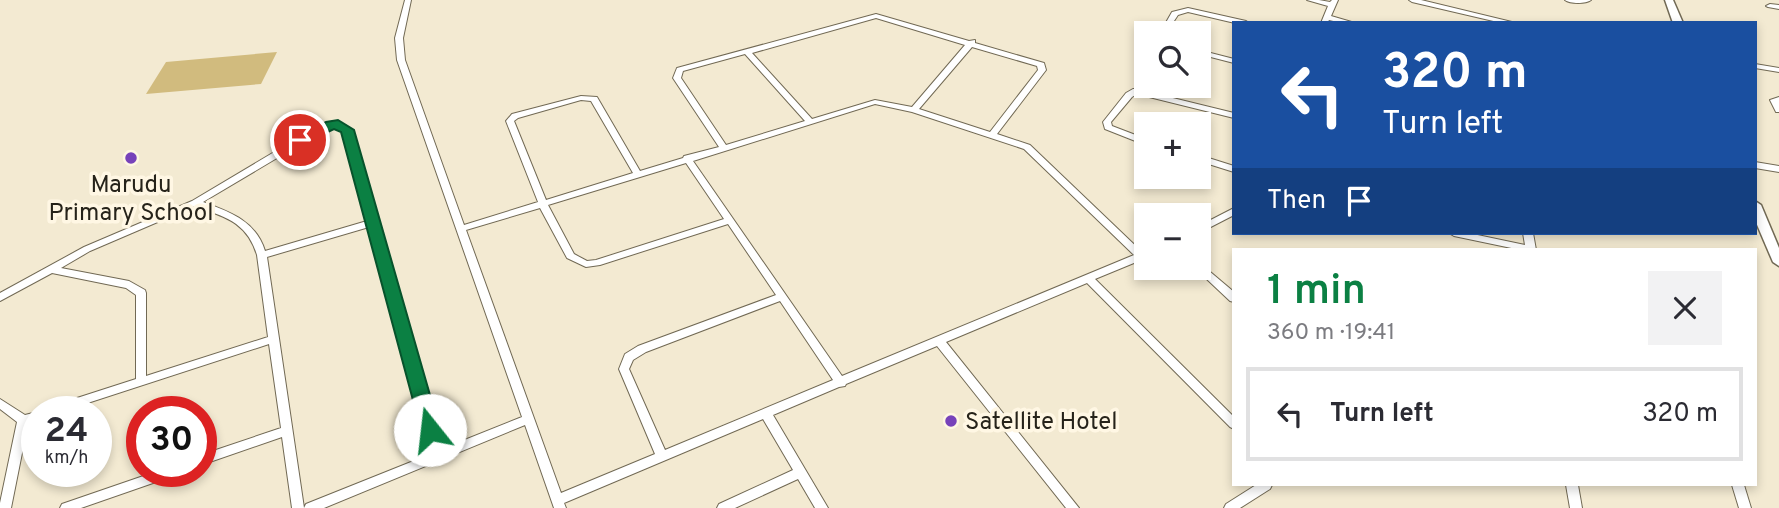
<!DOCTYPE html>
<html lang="en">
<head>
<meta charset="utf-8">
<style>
	body { margin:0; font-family:Overpass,sans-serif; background:#f2f2f3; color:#2b2b33; height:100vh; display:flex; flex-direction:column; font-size:26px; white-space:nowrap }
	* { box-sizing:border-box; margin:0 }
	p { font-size:23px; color:#7c7c81 }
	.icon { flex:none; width:38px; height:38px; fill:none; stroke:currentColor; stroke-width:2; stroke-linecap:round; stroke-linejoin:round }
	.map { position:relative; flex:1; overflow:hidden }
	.side { position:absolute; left:1232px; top:248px; width:525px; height:238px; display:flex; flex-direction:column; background:#fff; border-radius:0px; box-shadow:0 4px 10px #0003 }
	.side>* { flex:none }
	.banner { position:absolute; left:1232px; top:21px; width:525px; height:214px; border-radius:0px; box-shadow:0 4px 10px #0003; background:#1a4fa0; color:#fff; overflow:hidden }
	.controls { position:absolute; left:1134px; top:21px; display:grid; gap:14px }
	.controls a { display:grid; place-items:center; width:77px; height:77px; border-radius:0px; background:#fff; box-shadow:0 4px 10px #0003; font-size:35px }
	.speed { position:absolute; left:21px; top:396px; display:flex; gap:14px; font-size:35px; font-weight:700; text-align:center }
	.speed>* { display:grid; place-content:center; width:91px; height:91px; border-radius:50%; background:#fff; box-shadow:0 4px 10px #0003; line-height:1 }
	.speed small { font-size:18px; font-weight:400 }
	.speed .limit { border:10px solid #d22; background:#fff; color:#111 }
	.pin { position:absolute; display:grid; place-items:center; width:60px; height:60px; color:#fff; margin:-30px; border:4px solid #fff; border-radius:50%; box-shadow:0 2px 7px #0007 }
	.me { position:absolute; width:77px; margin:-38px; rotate:344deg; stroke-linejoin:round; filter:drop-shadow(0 0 5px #0008) }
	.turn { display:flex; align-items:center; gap:24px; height:147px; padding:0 35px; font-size:32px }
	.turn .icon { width:91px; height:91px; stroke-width:2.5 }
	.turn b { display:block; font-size:49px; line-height:60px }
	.then { display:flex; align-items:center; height:66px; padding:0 35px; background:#0003; gap:14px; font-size:26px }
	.round { display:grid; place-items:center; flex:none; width:74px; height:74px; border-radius:0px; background:#f2f2f3 }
	.overview { display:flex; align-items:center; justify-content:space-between; height:119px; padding:0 35px }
	h1 { font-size:42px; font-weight:600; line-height:52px; color:#0b8043 }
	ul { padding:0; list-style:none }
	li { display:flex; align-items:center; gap:21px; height:94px; margin:0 14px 10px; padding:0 21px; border:4px solid #e1e1e2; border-radius:0px }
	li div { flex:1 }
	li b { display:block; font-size:26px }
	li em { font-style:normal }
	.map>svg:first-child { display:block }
</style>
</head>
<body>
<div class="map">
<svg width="1779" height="508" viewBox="0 0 1779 508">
	<rect width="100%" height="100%" fill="#f3ead2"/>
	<path fill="#d1bb7e" d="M277,52L261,84L146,94L166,62Z"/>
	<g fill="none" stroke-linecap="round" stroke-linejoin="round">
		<g stroke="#716954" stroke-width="2">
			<g id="minor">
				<path d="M405,0H411L403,38L405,60L464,225L538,202L506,121L512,114L581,96L597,97L640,171L683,158L684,156L719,147L673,78L677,68L876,14L969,41L975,40V43L1044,63L1046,70L997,134L1030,145L1142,252L1146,251V258L1095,279L1234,417V429L1230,427L1087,283L946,342L1079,508H1066L937,346L846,384L845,386L839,387L773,415L828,508H815L798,479L735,508H717L719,504L793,470L763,419L564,503L566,508H554L525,425L324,508H292L282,437L201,465V455L281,428L269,344L63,411H45L46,408L136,379V295L126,288L52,273L0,301V293L84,247L192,201L318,126L335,122L350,128L442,449L522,417L397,60L395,38ZM876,18L965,45L912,107L875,100L812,119L752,53ZM972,47L1037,66L1038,70L990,132L919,109ZM745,54L805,121L726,145L681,78L683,71ZM581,100L591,101L633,173L546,200L514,121L518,118ZM875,104L912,112L1024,149L1134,255L842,376L693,161ZM335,127L342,129L367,221L265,251C256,221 230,212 203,202L324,130ZM686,163L724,219L596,260L587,261L574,254L548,205ZM195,206C225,217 247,222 257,255L268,337L146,376V293L145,290L129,281L61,268L90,251ZM540,208L567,258L586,267L600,265L728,224L776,295L638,346L625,354L619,369L655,454L561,493L466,230ZM369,227L431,454L306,504L304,508L267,257ZM780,301L833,380L665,450L629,369L633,360L646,352Z"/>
				<path d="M1307,0H1319L1330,2L1332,0H1338L1331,16L1355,23H1342L1329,20L1327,23H1321L1328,6Z"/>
				<path d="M1409,0H1421L1516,23H1502L1412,2Z"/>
				<path d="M1565,0H1591C1586,4 1570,4 1565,0Z"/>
				<path d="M1770,4L1779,5V9L1768,7L1766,6Z"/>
				<path d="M1188,8L1246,21L1249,23H1235L1188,12L1178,15L1166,33H1160L1172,12Z"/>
				<path d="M1199,50L1234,59V63L1199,54Z"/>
				<path d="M1755,64L1779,68V72L1755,68Z"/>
				<path d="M1133,89H1136L1234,113V118L1137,94L1132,97L1111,122L1112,126L1146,139V144H1143L1105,129L1103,122L1126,93Z"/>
				<path d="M1779,97V112H1776L1770,100Z"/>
				<path d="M1199,155L1234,166V172L1199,161Z"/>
				<path d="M1755,162L1779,166V172L1755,168Z"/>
				<path d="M1234,208V215L1199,233V226Z"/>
				<path d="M1449,233H1468L1525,245L1523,233H1533L1536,250H1521L1454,236Z"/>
				<path d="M1199,264L1202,265L1234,292V302L1230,301L1196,269L1195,268H1199Z"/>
				<path d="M0,399L25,415L37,412V421L28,423L11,508H0V503L17,422L0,409Z"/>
				<path d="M158,471H178L176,475L81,508H60L62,504Z"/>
				<path d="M1256,485H1272L1270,489L1240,508H1224L1226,504Z"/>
				<path d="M1566,485H1578L1582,508H1570Z"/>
				<path d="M1732,485H1744L1751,508H1739Z"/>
			</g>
		</g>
		<g stroke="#716954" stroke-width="3">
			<g id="tertiary">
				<path d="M1665,0H1673L1683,23H1673Z"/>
				<path d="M1755,201L1761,205L1779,248V266L1773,262L1755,220Z"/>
			</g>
		</g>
		<use href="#minor" fill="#fff" fill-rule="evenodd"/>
		<use href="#tertiary" fill="#fff" fill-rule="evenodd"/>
	</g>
	<path fill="#0b8043" stroke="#07532c" stroke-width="2" d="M338,120L354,130L440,430L437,436H423L421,430L341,132L334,129L300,145L293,140L326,122Z"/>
	<g fill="#7742ba" stroke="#fff7e4" stroke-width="2.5">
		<circle cx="131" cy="158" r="7"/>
		<circle cx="951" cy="421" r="7"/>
	</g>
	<g text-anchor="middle" stroke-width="7" stroke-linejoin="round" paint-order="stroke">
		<g font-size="24" fill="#26231a" stroke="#fff7e4">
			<text x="131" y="192">Marudu<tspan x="131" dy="28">Primary School</tspan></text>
			<text x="965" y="429" text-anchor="start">Satellite Hotel</text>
		</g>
	</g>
</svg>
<div class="controls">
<a><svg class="icon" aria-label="search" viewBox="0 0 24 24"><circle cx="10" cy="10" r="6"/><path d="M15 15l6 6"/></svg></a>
<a>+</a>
<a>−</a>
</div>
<div class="speed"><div>24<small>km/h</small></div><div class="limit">30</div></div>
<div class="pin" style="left:300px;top:140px;background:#d93025"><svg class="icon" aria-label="arrive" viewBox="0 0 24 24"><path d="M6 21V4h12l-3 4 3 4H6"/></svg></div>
<svg class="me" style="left:430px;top:430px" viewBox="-20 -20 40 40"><circle r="19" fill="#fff"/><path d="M0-13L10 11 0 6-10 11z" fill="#0b8043"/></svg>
<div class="banner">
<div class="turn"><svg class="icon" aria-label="left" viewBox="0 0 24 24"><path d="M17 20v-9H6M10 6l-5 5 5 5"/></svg><div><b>320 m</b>Turn left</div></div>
<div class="then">Then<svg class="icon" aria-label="arrive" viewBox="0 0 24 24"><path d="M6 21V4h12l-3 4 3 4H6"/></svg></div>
</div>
<section class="side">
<div class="overview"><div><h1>1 min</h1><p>360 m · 19:41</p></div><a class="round"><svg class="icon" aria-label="close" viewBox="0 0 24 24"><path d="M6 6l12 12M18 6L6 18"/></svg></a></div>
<ul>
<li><svg class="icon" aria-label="left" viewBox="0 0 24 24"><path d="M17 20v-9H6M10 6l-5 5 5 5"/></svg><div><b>Turn left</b></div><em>320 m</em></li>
</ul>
</section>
</div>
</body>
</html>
